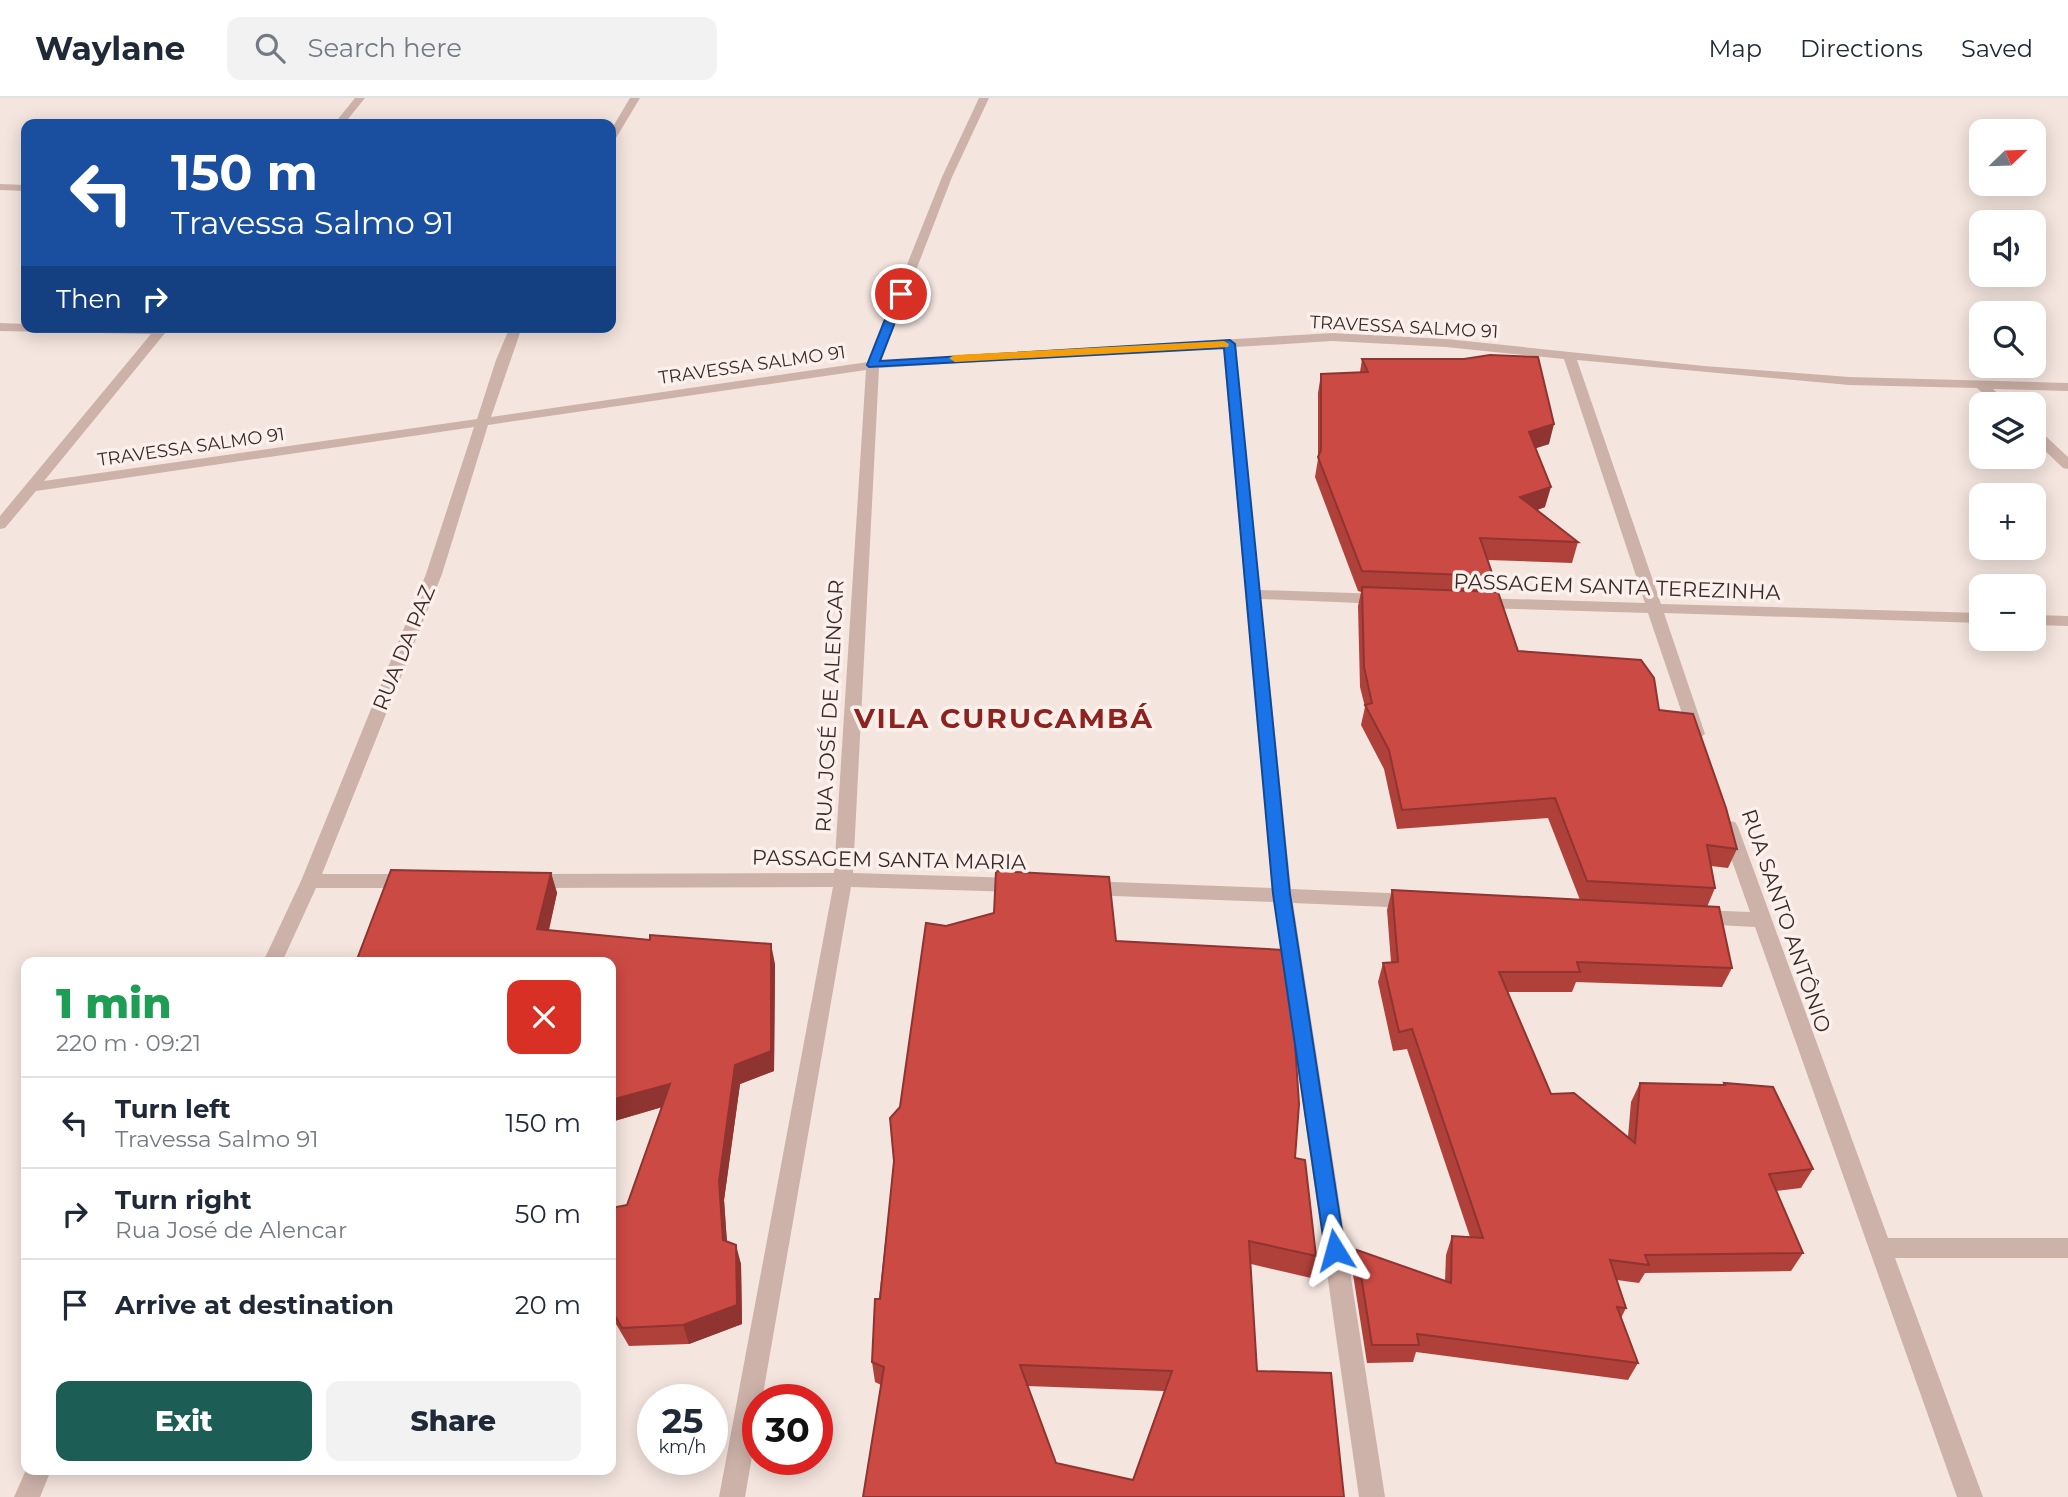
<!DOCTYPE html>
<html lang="en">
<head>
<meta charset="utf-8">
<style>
	body { margin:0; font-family:Montserrat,sans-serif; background:#f2f2f3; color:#1f2937; height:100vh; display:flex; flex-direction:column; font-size:26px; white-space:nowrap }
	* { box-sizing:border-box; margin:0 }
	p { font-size:23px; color:#747a83 }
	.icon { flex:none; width:38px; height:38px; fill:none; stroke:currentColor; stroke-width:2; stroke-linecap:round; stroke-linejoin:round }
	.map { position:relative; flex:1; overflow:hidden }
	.sheet { position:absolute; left:21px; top:859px; width:595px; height:518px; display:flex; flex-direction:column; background:#fff; border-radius:14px; box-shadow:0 4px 18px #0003 }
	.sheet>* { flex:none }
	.banner { position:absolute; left:21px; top:21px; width:595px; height:214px; border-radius:14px; box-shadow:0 4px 18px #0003; background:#1a4fa0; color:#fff; overflow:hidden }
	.needle { width:46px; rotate:67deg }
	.buttons { position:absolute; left:1969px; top:21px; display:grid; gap:14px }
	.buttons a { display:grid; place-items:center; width:77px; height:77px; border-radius:14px; background:#fff; box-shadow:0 4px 18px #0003; font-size:35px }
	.speed { position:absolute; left:637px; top:1286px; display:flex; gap:14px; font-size:35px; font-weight:700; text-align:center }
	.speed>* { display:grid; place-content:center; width:91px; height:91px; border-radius:50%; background:#fff; box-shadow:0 4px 18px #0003; line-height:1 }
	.speed small { font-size:18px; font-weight:400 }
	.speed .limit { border:10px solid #d22; background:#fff; color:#111 }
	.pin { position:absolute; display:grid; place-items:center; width:60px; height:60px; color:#fff; margin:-30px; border:4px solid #fff; border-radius:50%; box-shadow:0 2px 7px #0007 }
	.me { position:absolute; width:77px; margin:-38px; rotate:352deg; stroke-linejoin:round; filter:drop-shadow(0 0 5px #0008) }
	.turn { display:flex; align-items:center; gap:24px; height:147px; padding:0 35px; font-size:32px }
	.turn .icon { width:91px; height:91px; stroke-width:2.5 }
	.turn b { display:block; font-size:49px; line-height:60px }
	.then { display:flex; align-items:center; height:66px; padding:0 35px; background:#0003; gap:14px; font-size:26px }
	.round { display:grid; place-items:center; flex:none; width:74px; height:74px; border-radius:14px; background:#f2f2f3 }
	.summary { display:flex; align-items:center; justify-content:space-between; height:119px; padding:0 35px }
	h1 { font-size:42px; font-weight:800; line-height:52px; color:#1e9e55 }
	.button { display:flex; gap:14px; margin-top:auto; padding:14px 35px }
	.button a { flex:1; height:80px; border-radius:14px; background:#1c5e55; color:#fff; font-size:28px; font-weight:800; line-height:80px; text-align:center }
	.button a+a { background:#f2f2f3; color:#1f2937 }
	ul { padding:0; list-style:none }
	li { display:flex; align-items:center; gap:21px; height:91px; padding:0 35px; border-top:2px solid #e0e1e3 }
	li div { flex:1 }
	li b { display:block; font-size:26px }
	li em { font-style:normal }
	header { display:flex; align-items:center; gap:42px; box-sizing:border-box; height:98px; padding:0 35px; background:#fff; border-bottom:2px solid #e0e1e3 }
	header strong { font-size:33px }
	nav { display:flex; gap:38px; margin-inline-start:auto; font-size:24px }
	.search { width:490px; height:63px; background:#f2f2f3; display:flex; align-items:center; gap:18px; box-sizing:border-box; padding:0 24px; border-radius:14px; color:#747a83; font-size:26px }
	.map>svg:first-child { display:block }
</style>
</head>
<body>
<header>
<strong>Waylane</strong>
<div class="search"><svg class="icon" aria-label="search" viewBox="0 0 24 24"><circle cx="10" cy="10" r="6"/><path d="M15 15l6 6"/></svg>Search here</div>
<nav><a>Map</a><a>Directions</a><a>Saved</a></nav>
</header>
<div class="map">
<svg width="2068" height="1399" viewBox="0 0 2068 1399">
	<rect width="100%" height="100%" fill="#f4e5de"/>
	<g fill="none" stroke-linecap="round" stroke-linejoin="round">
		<g fill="#cdb2a9" fill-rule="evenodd">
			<path d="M355,0H365L344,26H334Z"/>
			<path d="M630,0H640L616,40L611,43V32Z"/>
			<path d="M979,0H989L952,79L881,263L1332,235L1446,241L1704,268L1849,279L2068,285V293L1993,291L2009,306H1995L1977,290L1849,287L1577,262L1661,506L1981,515V525L1664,515L1705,636L1697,642L1689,636L1648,515L1480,510L1472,505L1480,500L1645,505L1564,261L1446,249L1332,243L1236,249L1260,492L1382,496L1390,501L1382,506L1261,501L1291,791L1412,796L1419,798L1421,803L1419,808L1412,810L1293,805L1385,1399H1359L1274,804L1087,797L1080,795L1078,790L1080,785L1087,783L1272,790L1223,249L879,270L853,775L1017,780L1024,782L1026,787L1024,792L1017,794L851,789L762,1302H758V1324L745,1399H719L833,789L531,790L524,788L522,783L524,778L531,776L834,775L866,272L488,327L442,476L322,776H412L419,778L421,783L419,788L412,790H316L282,864H263L301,783L426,476L474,329L36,393L5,430L0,431V418L151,236L0,233V225L26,226V229H170L44,383L477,321L496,262L510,229H522L491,319L868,264L942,79Z"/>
			<path d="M0,86L26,87V93L0,92Z"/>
			<path d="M2034,331L2039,332L2068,359V371L2063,370L2034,342Z"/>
			<path d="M2034,517L2068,518V528L2034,527Z"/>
			<path d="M1729,723L1735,724L1738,729L1888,1140H2068V1160H1895L1983,1399H1957L1755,829L1699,826L1692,824L1690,819L1692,814L1699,812L1750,814L1720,729L1723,724Z"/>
			<path d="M26,1372H51L40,1399H14Z"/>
		</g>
	</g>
	<g fill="#af403a" fill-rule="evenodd">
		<path d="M1362,261L1549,346L1536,350L1545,409L1537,412L1578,444L1572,465L1488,462L1493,478L1489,494L1518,553L1659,612L1737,751L1728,770L1711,768L1715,790L1707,809L1732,870L1722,889L1576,884L1572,894H1507L1551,996L1628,1039L1631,1004L1640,985L1723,987L1724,985L1813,1071L1801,1090L1776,1093L1803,1155L1791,1173L1645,1175L1639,1185L1617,1182L1626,1210L1621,1220L1638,1265L1628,1282L1416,1254L1413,1264L1367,1265L1352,1170L1357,1152L1445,1183L1446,1157L1452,1138L1470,1139L1407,951L1393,953L1378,884L1383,865L1391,864L1387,812L1392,792L1580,802L1548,720L1397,731L1384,671L1361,627L1365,609L1360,589L1358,508L1361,494L1358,493L1315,379L1318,361V295L1321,276L1360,274Z"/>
		<path d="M551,775L557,795L549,832L775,866L774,973L740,986L724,1102L727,1144L741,1166L742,1226L689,1246L629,1248L613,1221H611V1110L627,1107L662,1009L611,1024V864H356Z"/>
		<path d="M946,828L1116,843L1295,1060L1316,1158L1311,1180L1251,1166L1257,1273L1344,1399H863L881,1287L875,1284L872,1264L900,1009ZM1027,1288L1164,1293L1133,1382L1056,1365Z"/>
	</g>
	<g fill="#8f3430">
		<path d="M1554,326L1549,346L1524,354L1529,334Z"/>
		<path d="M1551,389L1545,409L1515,420L1520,399Z"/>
		<path d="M551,775L557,795L544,852L537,831Z"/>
		<path d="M771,846L775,866L774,973L740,986L724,1102L728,1161L723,1142L719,1083L735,967Z"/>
		<path d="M670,986L676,1005L611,1024V1002Z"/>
		<path d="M736,1147L741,1166L742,1226L689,1246L683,1227Z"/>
	</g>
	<g fill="#cc4a44" stroke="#8f3430" stroke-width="2" fill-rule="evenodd">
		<path d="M1490,257L1538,259L1554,326L1529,334L1551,389L1520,399L1578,444L1480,440L1493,478L1362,473L1318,359L1321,352V276L1368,274L1362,261H1464Z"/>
		<path d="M1362,489L1498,494L1518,553L1641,562L1654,580L1659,612L1693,616L1726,710L1737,751L1707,747L1715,790L1587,783L1555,700L1402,712L1389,652L1365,607L1372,605L1364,569Z"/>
		<path d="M391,772L551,775L537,831L650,842V837L771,846V953L735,967L719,1083L723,1142L736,1147L737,1207L683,1227L622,1230L611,1211V1110L627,1107L670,986L611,1002V864H356Z"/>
		<path d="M996,773L1109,779L1116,843L1284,852L1292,901L1299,1006L1295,1060L1305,1062L1316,1158L1249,1143L1257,1273L1331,1275L1344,1399H863L884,1269L872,1264L875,1201H880L894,1063L890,1020L900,1009L926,825L946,828L994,815ZM1020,1267L1172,1273L1133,1382L1056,1365Z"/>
		<path d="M1392,792L1719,809L1732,870L1577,864L1580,874H1499L1551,996L1574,995L1635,1045L1640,985L1725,987L1724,985L1773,989L1813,1071L1769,1076L1803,1155L1645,1157L1649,1167L1610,1162L1626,1210L1617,1209L1638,1265L1417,1236L1419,1247H1372L1357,1152L1451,1185L1452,1138L1483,1140L1412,931L1399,934L1383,865L1398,864Z"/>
	</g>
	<path fill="#1a73e8" stroke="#114b97" stroke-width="2" d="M901,193L906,196L880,263L1230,242L1235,246L1290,796L1345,1152L1342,1159L1335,1162L1328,1159L1325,1152L1273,796L1224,250L869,269L867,267L895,196Z"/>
	<path fill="#f59e0b" d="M1224,243L1229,246L1228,249L955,264L949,260L955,257Z"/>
	<g text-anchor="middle" stroke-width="7" stroke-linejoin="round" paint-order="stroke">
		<g font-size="18" fill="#3a2b29" stroke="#fbf0eb">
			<text transform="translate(1404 229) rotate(3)" y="6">TRAVESSA SALMO 91</text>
			<text transform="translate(752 267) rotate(-8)" y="6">TRAVESSA SALMO 91</text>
			<text transform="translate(191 349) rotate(-8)" y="6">TRAVESSA SALMO 91</text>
		</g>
		<g font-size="21" fill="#3a2b29" stroke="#fbf0eb">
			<text transform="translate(1617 489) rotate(2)" y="7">PASSAGEM SANTA TEREZINHA</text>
			<text transform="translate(404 550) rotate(-68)" y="7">RUA DA PAZ</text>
			<text transform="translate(830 608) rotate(-87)" y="7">RUA JOSÉ DE ALENCAR</text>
			<text transform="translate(889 762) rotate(1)" y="7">PASSAGEM SANTA MARIA</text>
			<text transform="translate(1786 823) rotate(71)" y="7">RUA SANTO ANTÔNIO</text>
		</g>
		<g font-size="28" font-weight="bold" letter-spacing="2" fill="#8d221e" stroke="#fbf0eb">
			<text x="1004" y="630">VILA CURUCAMBÁ</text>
		</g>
	</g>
</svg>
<div class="buttons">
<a><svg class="needle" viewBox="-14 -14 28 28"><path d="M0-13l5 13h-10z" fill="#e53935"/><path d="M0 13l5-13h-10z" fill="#747a83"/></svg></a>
<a><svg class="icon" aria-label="sound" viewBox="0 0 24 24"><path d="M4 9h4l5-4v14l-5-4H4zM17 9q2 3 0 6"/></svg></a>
<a><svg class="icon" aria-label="search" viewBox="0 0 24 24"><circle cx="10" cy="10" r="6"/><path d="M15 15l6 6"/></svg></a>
<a><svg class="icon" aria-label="layers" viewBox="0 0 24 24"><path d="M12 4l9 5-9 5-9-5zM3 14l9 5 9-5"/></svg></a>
<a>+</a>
<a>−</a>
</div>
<div class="speed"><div>25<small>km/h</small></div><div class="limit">30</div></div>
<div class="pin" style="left:901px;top:196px;background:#d93025"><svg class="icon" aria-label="arrive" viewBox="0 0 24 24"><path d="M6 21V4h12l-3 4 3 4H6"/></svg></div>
<svg class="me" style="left:1335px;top:1152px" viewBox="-20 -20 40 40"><path d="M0-17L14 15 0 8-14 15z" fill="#1a73e8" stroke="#fff" stroke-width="4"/></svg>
<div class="banner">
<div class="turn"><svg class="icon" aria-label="left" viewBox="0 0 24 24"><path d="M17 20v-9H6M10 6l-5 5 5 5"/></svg><div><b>150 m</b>Travessa Salmo 91</div></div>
<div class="then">Then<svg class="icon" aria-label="right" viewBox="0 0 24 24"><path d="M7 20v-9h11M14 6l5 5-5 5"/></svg></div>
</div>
<section class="sheet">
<div class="summary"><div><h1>1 min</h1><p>220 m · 09:21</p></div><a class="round" style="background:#d93025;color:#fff"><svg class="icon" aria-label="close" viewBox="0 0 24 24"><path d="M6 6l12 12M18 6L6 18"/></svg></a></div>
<ul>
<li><svg class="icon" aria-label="left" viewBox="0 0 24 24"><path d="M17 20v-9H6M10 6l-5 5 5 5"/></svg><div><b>Turn left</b><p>Travessa Salmo 91</p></div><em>150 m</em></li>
<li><svg class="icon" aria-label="right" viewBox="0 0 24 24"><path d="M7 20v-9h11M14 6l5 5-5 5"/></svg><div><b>Turn right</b><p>Rua José de Alencar</p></div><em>50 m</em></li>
<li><svg class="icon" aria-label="arrive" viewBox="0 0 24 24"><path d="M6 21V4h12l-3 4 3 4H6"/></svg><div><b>Arrive at destination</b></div><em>20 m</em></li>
</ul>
<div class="button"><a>Exit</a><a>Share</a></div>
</section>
</div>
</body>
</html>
